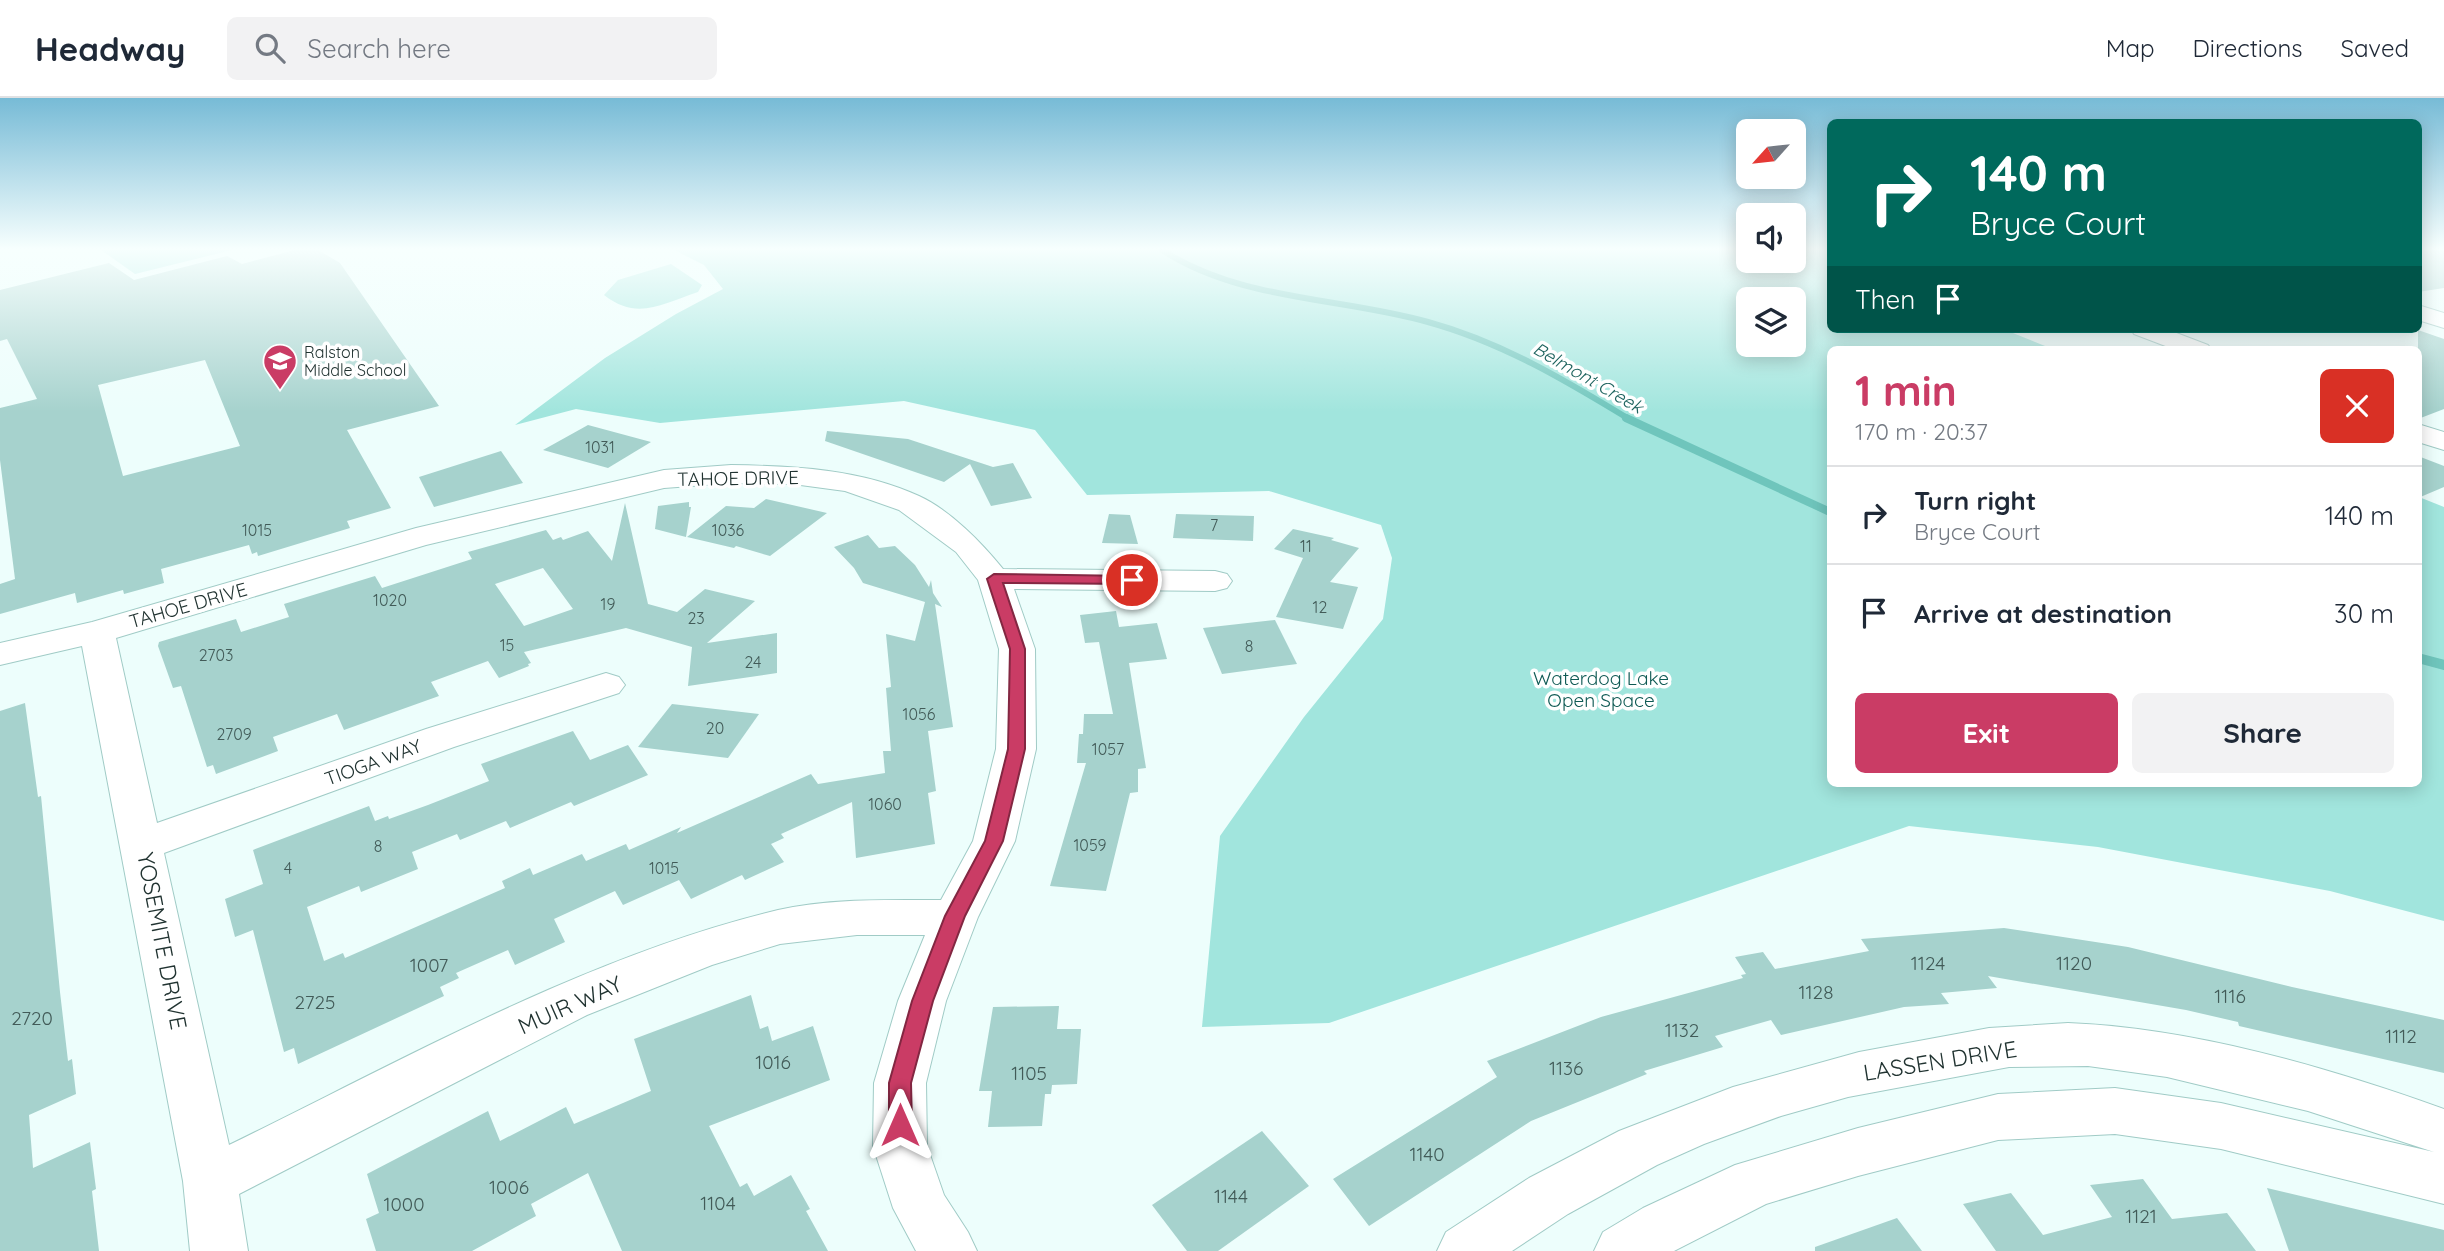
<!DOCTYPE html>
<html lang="en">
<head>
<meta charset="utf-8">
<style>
	body { margin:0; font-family:Quicksand,sans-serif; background:#f2f2f3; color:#1f2937; height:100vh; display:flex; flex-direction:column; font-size:26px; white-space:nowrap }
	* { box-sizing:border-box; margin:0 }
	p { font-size:23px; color:#747a83 }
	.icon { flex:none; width:38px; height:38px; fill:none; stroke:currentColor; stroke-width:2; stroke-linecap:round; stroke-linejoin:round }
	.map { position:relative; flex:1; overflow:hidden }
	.sheet { position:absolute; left:1827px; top:248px; width:595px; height:441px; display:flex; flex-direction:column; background:#fff; border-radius:10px; box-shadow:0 4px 18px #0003 }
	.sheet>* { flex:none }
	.hud { position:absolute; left:1827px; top:21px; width:595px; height:214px; border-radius:10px; box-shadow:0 4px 18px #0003; background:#00695c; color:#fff; overflow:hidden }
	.needle { width:46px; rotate:243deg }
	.fabs { position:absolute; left:1736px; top:21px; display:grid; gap:14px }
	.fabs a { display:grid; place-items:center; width:70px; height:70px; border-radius:10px; background:#fff; box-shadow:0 4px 18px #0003; font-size:35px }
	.pin { position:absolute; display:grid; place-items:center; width:60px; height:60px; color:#fff; margin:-30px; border:4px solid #fff; border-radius:50%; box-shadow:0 2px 7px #0007 }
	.me { position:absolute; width:77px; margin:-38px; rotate:0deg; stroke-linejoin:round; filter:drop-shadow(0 0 5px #0008) }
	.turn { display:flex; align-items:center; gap:24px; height:147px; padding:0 28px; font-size:32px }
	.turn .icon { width:91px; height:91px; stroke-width:2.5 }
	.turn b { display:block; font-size:49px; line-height:60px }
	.then { display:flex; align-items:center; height:66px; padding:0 28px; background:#0003; gap:14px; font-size:26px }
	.round { display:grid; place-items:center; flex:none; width:74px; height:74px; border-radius:10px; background:#f2f2f3 }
	.summary { display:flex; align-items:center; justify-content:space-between; height:119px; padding:0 28px }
	h1 { font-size:42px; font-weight:700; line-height:52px; color:#ca3c65 }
	.cta { display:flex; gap:14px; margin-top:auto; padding:14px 28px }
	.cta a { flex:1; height:80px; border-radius:10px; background:#ca3c65; color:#fff; font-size:28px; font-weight:700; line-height:80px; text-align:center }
	.cta a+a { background:#f2f2f3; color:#1f2937 }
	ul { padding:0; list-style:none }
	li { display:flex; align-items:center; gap:21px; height:98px; padding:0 28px; border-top:2px solid #e0e1e3 }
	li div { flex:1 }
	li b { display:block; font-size:26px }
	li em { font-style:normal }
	header { display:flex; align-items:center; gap:42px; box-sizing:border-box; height:98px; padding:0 35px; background:#fff; border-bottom:2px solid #e0e1e3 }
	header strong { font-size:33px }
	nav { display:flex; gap:38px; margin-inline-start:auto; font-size:24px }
	.search { width:490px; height:63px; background:#f2f2f3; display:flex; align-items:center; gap:18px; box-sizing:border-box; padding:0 24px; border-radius:10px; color:#747a83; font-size:26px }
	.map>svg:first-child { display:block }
</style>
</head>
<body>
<header>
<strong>Headway</strong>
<div class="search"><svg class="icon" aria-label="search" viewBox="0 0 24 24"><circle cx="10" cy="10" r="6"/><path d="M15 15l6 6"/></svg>Search here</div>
<nav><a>Map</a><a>Directions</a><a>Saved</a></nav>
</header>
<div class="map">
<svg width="2444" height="1153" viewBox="0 0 2444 1153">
	<rect width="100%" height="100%" fill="#edfefc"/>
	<g fill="#a1e5dd" fill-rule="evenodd">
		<path d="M101,152H232L135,176Z"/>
		<path d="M674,152H1748V163H1794V152H1830V231H2003L2055,252H1830V686H2418L2419,399L2444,409V823L2330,793L2098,749L1909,728L1329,925L1202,929L1220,738L1304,619L1383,521L1392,460L1381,427L1269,393L1087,397L1035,332L904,303L660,325L576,311L515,327L605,260L676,216L723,191L704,167ZM1748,201H1794V247H1748Z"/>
		<path d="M671,166L702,187L698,194C662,206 637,223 604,197L618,182Z"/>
	</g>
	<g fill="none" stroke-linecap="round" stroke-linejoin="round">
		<path stroke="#6fc5bc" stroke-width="6" d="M1162,152C1240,203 1340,199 1428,224C1501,244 1565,282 1629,321"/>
		<path stroke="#6fc5bc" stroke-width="8" d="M1626,320L1830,414"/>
		<path stroke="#6fc5bc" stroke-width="10" d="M2418,560L2444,567"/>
	</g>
	<g fill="#a6d2cd" fill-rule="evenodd">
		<path d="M295,152H318L340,165L439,308L347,332L391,410L347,423L350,430L258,458L257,454L252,456L249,447L161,471L164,485L124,496L123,492L77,505L75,495L0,516V486L15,481L0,362V310L37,301L7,241L0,243V192L109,165L134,182L227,158L242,166ZM205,262L240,348L123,378L98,287Z"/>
		<path d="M2418,152H2444V190L2418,194Z"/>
		<path d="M2418,232L2444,241V311L2418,321Z"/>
		<path d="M588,327L651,344L608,370L543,352Z"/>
		<path d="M827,333L908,341L993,369L1013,365L1032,400L991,408L970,366L944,384L825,343Z"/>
		<path d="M501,353L523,385L434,409L419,379Z"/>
		<path d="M2418,358L2444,368V389L2418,400Z"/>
		<path d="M766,401L827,415L770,458L736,448L734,450L687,439L726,408L754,410Z"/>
		<path d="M689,404V409H691L686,439L655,431L658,408Z"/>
		<path d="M625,405L648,506L677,514L705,491L755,503L707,545L777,535V575L688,588L692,549L626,530L524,554L531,565L528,566L529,568L499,580L488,563L431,584L439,598L344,632L337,616L273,639L278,653L216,676L213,667L207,669L181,588L173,590L158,548L159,544L236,521L241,534L289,519L284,506L375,478L382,490L472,461L468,454L546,432L553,442L561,439L563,442L588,433L612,463ZM543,470L573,511L524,528L495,486Z"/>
		<path d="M1109,416L1130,417L1138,446L1102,445Z"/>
		<path d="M1176,416L1254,418L1253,443L1173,440Z"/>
		<path d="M1293,431L1334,440L1331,442L1359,450L1330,484L1358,489L1343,531L1276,519L1303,460L1274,451Z"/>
		<path d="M868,437L879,450L895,448L915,467L929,489L931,482L933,495L942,509L935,506L953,629L928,633L936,693L928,695L935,746L856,760L852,704L781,736L784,740L771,746L784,764L745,782L742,777L691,801L679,782L623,807L615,793L554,821L565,844L515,867L508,852L456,875L459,880L440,889L444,898L298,966L294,950L284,954L253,832L235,839L225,801L263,786L253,752L369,708L375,723L388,718L389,721L428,707L489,683L481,666L573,633L590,662L628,647L648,677L574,708L571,704L510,730L506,723L460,742L457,736L412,754L418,771L361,794L359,788L307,809L324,863L343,855L345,860L505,790L502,783L530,770L533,777L582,756L586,763L626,746L629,752L681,729L677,735L811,676L818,686L885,675L883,653H891L886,590L891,589L886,536L915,543L925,504L863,485L854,470L834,449Z"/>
		<path d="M1116,513L1119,529L1157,525L1167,561L1129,565L1146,670L1138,671V694L1130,695L1106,793L1050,788L1086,665H1077L1079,636H1083L1084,616H1113L1099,544L1085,545L1080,517Z"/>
		<path d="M1275,522L1297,566L1222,576L1203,530Z"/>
		<path d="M25,605L38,699L41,698L60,894L68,963L72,961L76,996L29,1017L33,1070L90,1044L96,1091L92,1093L99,1153H0V613Z"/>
		<path d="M672,606L759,616L728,660L638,649Z"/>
		<path d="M2004,830L2128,849L2292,889L2444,922V975L2239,928L2238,924L2186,912L1988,878L1997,890L1941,895L1949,906L1904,909L1781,937L1771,922L1715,938L1723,949L1644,973L1647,976L1531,1023L1369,1128L1333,1081L1497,979L1487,963L1601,919L1743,880L1741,877L1746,876L1735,859L1763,854L1775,871L1869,853L1861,841Z"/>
		<path d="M751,897L760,931L768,928L772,943L813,928L830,982L709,1028L740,1089L747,1085L754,1098L791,1077L810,1111L806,1113L828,1153H622L588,1075L531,1106L536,1118L472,1153H376L366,1121L379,1115L367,1076L488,1013L500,1043L566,1009L574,1026L651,993L634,941Z"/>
		<path d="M1059,908L1057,931H1081L1077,986L1052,987L1051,996H1045L1042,1028L988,1029L992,993H979L993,909Z"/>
		<path d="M1262,1033L1309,1088L1218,1153H1187L1152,1107Z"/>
		<path d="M2143,1081L2172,1121L2227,1115L2256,1153H1996L1963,1106L2011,1095L2043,1137L2112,1119L2090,1087Z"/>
		<path d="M2267,1090L2444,1132V1153H2289Z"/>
		<path d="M1897,1120L1922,1153H1815V1149Z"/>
	</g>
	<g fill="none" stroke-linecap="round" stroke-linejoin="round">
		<g stroke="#a0cbc6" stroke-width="2">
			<g id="minor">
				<path d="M2418,207L2444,215V230L2418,222Z"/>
				<path d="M2131,231H2166L2208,247L2212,252H2176L2134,236Z"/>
				<path d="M2418,326L2444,334V352L2418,344Z"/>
				<path d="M731,367C795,368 860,371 919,398C950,412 982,445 1003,471L1215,473L1227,476L1232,483L1227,490L1215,493L1014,491L1035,551L1036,651L1015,743L978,819L946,903L926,985L927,1048L944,1097L968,1134L977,1153H916L893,1110L873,1048L874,985L898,903L925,837H857L780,846L712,867L587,917L239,1096L248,1153H190L183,1083L82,548L0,567V545L92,524L416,430L664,372ZM731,385L793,386L845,393L899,412L956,454L978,482L999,551L996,651L973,743L941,802C888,802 831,800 778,812C589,857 403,962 229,1047L164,755L454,649L619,595L625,587L619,579L606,575L593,579L426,631L157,725L116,540L426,447L664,390Z"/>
				<path d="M2068,925C2193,930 2327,969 2444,1011V1106L2221,1051L2115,1036L1998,1042L1858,1078L1766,1106L1674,1153H1594L1603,1134L1643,1110L1735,1067L1858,1030L1998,996L2115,990L2221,1005L2434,1054L2308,1013L2167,979L2088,968L2009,969L1848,999L1781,1018L1704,1046L1657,1067L1568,1116L1512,1153H1437L1446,1134L1529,1080L1619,1033L1733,989L1859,954L1989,930Z"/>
			</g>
		</g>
		<use href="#minor" fill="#fff" fill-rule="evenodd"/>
	</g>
	<linearGradient id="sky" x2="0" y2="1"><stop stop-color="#77bbd6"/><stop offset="0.48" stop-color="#f7fffe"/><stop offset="1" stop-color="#f7fffe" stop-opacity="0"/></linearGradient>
	<rect width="2444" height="314" fill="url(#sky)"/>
	<path fill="#ca3c65" stroke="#832742" stroke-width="2" d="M994,476L1132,478L1139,482L1132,486L1003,485L1025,551V651L1003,743L965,818L933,903L911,985L912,1027L908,1034L900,1037L892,1034L889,1027V985L912,903L945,818L985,743L1008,651L1010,551L987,481Z"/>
	<defs>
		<g id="school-pin" transform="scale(1.75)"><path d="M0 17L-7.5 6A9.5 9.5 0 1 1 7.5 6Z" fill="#ca3c65" stroke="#fff"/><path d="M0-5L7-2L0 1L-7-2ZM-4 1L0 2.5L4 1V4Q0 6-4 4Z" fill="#fff"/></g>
	</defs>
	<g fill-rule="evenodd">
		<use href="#school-pin" x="280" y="263"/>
	</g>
	<g text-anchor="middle" stroke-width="7" stroke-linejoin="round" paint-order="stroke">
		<g font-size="16" fill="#213331" stroke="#fff" text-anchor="start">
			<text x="304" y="260">Ralston<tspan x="304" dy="18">Middle School</tspan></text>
		</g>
		<g font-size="16" fill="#425b58">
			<text x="600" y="355">1031</text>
			<text x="1214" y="433">7</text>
			<text x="257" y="438">1015</text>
			<text x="728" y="438">1036</text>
			<text x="1306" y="454">11</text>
			<text x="390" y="508">1020</text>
			<text x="608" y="512">19</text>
			<text x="1320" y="515">12</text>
			<text x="696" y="526">23</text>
			<text x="507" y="553">15</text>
			<text x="1249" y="554">8</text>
			<text x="216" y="563">2703</text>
			<text x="753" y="570">24</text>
			<text x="919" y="622">1056</text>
			<text x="715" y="636">20</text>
			<text x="234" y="642">2709</text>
			<text x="1108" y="657">1057</text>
			<text x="885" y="712">1060</text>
			<text x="1090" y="753">1059</text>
			<text x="378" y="754">8</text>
			<text x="288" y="776">4</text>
			<text x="664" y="776">1015</text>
		</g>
		<g font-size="18" font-style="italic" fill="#1d635e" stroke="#fff">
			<text transform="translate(1588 280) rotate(30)" y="6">Belmont Creek</text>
		</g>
		<g font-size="19" fill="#213331" stroke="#fff">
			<text transform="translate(738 380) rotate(-1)" y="7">TAHOE DRIVE</text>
			<text transform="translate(188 507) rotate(-16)" y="7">TAHOE DRIVE</text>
			<text transform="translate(373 664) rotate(-20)" y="7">TIOGA WAY</text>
		</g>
		<g font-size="19" fill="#0f5a54" stroke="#fff">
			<text x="1601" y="587">Waterdog Lake<tspan x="1601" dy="22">Open Space</tspan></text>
		</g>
		<g font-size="19" fill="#425b58">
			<text x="1928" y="872">1124</text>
			<text x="2074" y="872">1120</text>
			<text x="429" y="874">1007</text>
			<text x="1816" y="901">1128</text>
			<text x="2230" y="905">1116</text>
			<text x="315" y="911">2725</text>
			<text x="32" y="927">2720</text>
			<text x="1682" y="939">1132</text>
			<text x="2401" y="945">1112</text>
			<text x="773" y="971">1016</text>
			<text x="1566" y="977">1136</text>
			<text x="1029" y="982">1105</text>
			<text x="1427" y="1063">1140</text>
			<text x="509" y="1096">1006</text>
			<text x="1231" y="1105">1144</text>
			<text x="718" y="1112">1104</text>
			<text x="404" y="1113">1000</text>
			<text x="2141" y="1125">1121</text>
		</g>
		<g font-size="23" fill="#213331" stroke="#fff">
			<text transform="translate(162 843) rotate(79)" y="8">YOSEMITE DRIVE</text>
			<text transform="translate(570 907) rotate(-24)" y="8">MUIR WAY</text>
			<text transform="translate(1940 963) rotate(-9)" y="8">LASSEN DRIVE</text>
		</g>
	</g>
</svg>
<div class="fabs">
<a><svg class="needle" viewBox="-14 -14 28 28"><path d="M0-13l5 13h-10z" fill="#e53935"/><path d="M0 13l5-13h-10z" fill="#747a83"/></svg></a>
<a><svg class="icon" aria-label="sound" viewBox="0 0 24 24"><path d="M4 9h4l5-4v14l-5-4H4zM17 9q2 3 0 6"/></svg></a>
<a><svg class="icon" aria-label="layers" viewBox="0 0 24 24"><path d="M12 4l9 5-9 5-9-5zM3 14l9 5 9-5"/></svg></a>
</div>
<div class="pin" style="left:1132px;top:482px;background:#d93025"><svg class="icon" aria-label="arrive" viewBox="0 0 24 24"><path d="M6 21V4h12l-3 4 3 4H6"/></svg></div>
<svg class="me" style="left:900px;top:1027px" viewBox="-20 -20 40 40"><path d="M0-17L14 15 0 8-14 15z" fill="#ca3c65" stroke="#fff" stroke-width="4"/></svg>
<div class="hud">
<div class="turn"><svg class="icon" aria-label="right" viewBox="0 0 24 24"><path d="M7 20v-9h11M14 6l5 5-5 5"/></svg><div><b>140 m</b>Bryce Court</div></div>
<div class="then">Then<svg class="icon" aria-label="arrive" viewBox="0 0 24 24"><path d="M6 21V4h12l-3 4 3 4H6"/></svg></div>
</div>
<section class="sheet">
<div class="summary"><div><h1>1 min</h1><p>170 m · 20:37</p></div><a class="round" style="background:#d93025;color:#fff"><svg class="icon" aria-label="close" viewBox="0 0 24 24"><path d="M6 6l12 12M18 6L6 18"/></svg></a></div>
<ul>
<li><svg class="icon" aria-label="right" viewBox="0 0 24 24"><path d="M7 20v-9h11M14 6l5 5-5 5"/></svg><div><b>Turn right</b><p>Bryce Court</p></div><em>140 m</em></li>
<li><svg class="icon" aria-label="arrive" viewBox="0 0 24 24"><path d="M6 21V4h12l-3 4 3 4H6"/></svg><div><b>Arrive at destination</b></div><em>30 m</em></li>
</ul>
<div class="cta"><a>Exit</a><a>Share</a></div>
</section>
</div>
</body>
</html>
